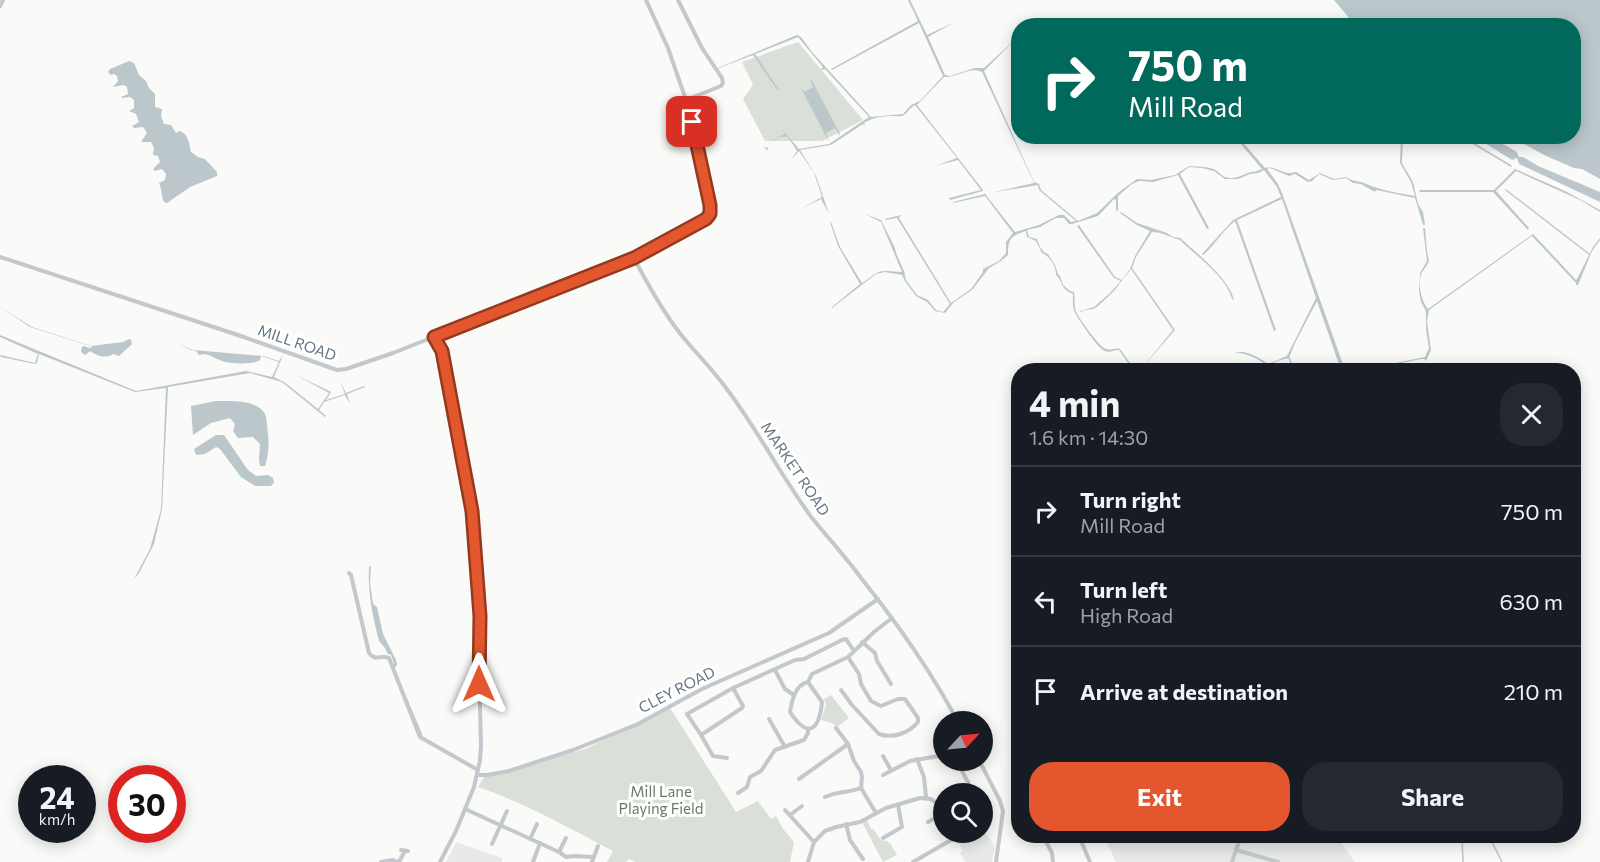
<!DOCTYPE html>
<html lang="en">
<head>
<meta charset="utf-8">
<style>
	body { margin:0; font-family:Commissioner,sans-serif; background:#242831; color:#f1f3f6; height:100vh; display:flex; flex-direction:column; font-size:22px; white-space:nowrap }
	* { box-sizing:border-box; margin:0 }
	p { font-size:20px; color:#9ea1a6 }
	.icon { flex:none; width:33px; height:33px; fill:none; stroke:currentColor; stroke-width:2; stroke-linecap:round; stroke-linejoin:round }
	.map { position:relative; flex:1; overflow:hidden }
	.panel { position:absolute; left:1011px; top:363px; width:570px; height:480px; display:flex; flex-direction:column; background:#171b24; border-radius:24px; box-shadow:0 3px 15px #0003 }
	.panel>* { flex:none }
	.top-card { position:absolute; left:1011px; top:18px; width:570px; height:126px; border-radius:24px; box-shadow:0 3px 15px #0003; background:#00695c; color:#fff; overflow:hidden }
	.needle { width:39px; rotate:64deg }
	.tools { position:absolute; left:933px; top:711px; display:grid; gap:12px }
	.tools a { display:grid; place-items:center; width:60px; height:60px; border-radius:50%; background:#171b24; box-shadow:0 3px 15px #0003; font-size:30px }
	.speed { position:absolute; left:18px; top:765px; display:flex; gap:12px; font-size:30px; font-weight:700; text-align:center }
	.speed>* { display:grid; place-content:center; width:78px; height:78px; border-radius:50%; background:#171b24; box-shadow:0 3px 15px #0003; line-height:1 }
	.speed small { font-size:15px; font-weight:400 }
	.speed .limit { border:9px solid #d22; background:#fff; color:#111 }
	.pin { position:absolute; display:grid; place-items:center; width:51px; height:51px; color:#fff; margin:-26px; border-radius:12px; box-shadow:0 3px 9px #0006 }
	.me { position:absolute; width:66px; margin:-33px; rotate:0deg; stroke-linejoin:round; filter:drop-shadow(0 0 4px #0008) }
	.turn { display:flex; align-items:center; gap:21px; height:126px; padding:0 18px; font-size:27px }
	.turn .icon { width:78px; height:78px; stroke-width:2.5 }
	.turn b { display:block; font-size:42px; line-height:51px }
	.round { display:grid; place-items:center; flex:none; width:63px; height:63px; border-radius:24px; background:#242831 }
	.summary { display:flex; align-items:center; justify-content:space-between; height:102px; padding:0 18px }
	h1 { font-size:36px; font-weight:700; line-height:45px }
	.cta { display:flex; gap:12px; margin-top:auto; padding:12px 18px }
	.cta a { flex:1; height:69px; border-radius:24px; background:#e4572e; color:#fff; font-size:24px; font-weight:700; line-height:69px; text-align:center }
	.cta a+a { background:#242831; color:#f1f3f6 }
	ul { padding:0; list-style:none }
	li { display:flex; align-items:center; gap:18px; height:90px; padding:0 18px; border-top:2px solid #363941 }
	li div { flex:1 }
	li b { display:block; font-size:22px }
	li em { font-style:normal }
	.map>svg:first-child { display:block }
</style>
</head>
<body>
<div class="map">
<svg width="1600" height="862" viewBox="0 0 1600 862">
	<rect width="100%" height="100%" fill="#fafaf8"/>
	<g fill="#e8e9e9">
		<path d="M983,829L995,847L992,862H965L960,853L963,851L958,842L974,833L982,832Z"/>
		<path d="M1104,836H1336L1355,862H1116Z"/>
		<path d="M456,842L502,858V862H446Z"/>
	</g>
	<g fill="#dadfd7">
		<path d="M798,42L863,120L822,141H765L743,99L753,85L742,62Z"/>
		<path d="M831,695L849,718L837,727L832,723L821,720L826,705L824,699Z"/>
		<path d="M670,708L736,812L758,801C762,808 767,812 771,819L776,816L783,829L794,842L790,862H636L629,859L625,862H607L613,851C569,828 525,803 478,787L484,777L585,749Z"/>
		<path d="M867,820L871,829H873L881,840L887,841L888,843H890L897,855L883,862L862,822Z"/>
	</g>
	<g fill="#bbc7cb">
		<path d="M908,0H910L927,35L955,22L928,37L945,75L950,76L975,68H984L1018,37L984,71L1034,182L1039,184L1041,190L1078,221L1097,213L1119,192L1137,179L1151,180L1175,175L1189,166C1197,167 1205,166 1213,169C1218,170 1220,175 1225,177C1234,180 1240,176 1248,173C1253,171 1257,172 1262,169L1235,137H1238L1265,168C1276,165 1282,176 1296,172L1309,180L1320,173L1334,179L1346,177C1352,181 1357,181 1364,183C1380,190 1397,193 1415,196L1411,182L1400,163L1401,137L1403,136L1402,163L1413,182L1418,204L1423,212L1425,225H1423L1415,198L1376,190L1375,192L1361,184L1353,183L1346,178L1333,180L1319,174L1312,181L1308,182L1295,174L1289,176L1270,168L1267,169L1278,184L1282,193L1345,370H1341L1317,301L1295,343L1289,358L1277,361L1268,366C1258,359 1248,353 1235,353C1246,349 1260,358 1268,364L1287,356L1316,298L1282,199L1237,220L1276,330L1274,331L1235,221C1223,230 1215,245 1203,255L1202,254L1233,220L1281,197L1277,187L1264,170L1258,173L1250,174L1238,179H1225L1214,171L1202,168L1189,167L1180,174L1209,228L1207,229L1178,175L1153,182L1139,181L1132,184L1118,196V212L1116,209V200L1114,199L1098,216L1072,224H1069L1064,218H1056L1040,227L1027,230L1029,237L1037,239L1040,247L1044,252L1048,254L1055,265L1058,274L1060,276L1063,285L1070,291L1074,292C1075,298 1074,307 1076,312C1079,318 1100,348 1106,349C1112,351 1115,347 1120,349L1135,370H1133L1119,350C1114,350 1110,353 1105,351C1098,349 1079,320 1075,313C1072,307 1073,300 1073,294C1060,289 1063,281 1056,275C1056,266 1050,256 1042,253L1036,241L1027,237L1026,231C1010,236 1008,239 1008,255L1001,261L989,268L972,290L954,302L945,313L935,311L927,302L916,296L905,281L902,275L885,272L876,274L832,308V307L860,284L838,246L830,222H831L840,247L862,283C870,278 877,270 886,271C892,271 897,272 902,272L881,222L865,214L881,220L895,248L896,253L904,271L906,280L917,295L928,300L936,310L943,312L950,304L897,218L885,220V219L901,215L899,218L951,303L971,289L983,272V269L999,261L1006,253V242L1013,233L985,196L953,203V202L985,194L1015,232L1039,225L1059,215H1064L1071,222L1076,221L1039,190L1038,185L990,193L1034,183L982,72C970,66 957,78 944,77L917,105L983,190V191L950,200L949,198L981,190L958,160L935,166L957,158L915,105C909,108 909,112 904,115C900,117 898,116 894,116C883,116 873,117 864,123L865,126L863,124L831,145L800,150L816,176L829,214L821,199L800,209L822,197L814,173L799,151L791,160L797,151L788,137C778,135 769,141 767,151L764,147L767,148L774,139L785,134L781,128L799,149L829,144L869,117L825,69L822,70L821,69L823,67L798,37L755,54L779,90L778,91L753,55L719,68L718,71V68L797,35L801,37L812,52L871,117L903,114L911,105L920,101L943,76L919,23L832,70L831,69L918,21Z"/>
		<path d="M1334,0H1600V179L1582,169L1574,168L1544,155L1512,137L1574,136V26L1355,25Z"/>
		<path d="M129,61L134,63L139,75L146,81L149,88L155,94V107L162,109L161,116L164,124L171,125L176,133L180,131C189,135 189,143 191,152L198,157L205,159L217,172V176L190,187L167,203L164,202C161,196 162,190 159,183L165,180L166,174L163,170L161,169L155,171L153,169L160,162L158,156L153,155L154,148L151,142H141L147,133L144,128L142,127L134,128L132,126L139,122L136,114L129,111L134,108V100L130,97L122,98L121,97L128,94L127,87L124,85L113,87L118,81L117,76L114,74L111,75L108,72L110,69Z"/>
		<path d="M811,79L840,134L839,135L835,128L826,133L829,142L801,88L805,92L813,87L810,80Z"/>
		<path d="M1475,137H1491L1517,152L1519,157H1523L1538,166L1600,192V202L1519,164L1517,158L1512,160Z"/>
		<path d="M1515,169L1565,191L1600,210V212L1580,200L1516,171L1496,191L1529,228L1528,230L1493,192H1420L1419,190H1494Z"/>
		<path d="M1121,212L1137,223L1167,233L1173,237L1180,238C1196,252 1230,280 1234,300L1232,299C1226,276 1197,257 1180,240C1170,237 1162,232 1152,232L1136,257L1132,268L1175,330L1141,369L1173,330L1131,269L1114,291L1097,307L1093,309L1085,310L1080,312V311L1094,307L1109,294L1121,281L1114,278L1077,226L1079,225L1115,277L1122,280L1130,269L1135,256L1150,231L1137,225L1120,213Z"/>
		<path d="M1423,228H1425L1427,251L1429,261C1427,266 1423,270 1421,274C1418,286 1421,300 1428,309L1533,234L1576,280L1577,279L1593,247L1600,238V240L1592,251L1578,285H1576V283L1532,236L1429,310L1427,321L1431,350L1426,361L1424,359H1421L1367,370H1361L1425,357L1429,348L1426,330V314L1425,309L1421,302L1419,291L1420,273L1427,261Z"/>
		<path d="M0,307L32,327L91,346L123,342L129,339L131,340L132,344L119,356L113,354C106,359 97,356 90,351L85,355L81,352L82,347L84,346L89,348L93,347L30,327Z"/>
		<path d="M0,335L136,391L246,371L272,377L279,362L261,356L260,360C253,365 231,364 222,361C213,358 208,352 199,355L196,351L191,350L176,343L193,350L263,356L279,361L283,355L274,377L284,382L318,409L329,393L294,374L331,392L326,400L345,394L340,381L346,393L364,386L365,387L347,394L350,404L345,395L324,402L319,410L326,416L325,417L282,382L250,373L168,387L162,509L154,544L139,573L134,579L150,549L161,509L166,388L135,392L39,354L37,363L35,364L1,357L0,355L35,363L38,354L0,337Z"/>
		<path d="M216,401C230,401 257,399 265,414C267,418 267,428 268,433C269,444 269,454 265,466H260L259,459L260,444L253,437L238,438L233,431L235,424L230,418L211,423L193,435L191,406Z"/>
		<path d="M216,435H224L248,470L256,476L268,475L273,478L274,482L271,486H255L241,477L220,449L216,447L205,454L196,455L194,449Z"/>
		<path d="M371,566L370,583L373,604L377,607L383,634L396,660L397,665L394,668L423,736L421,735L393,667L394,663L391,655L388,654C385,647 384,647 380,642C378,639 377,633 376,629C371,608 368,588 369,567Z"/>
	</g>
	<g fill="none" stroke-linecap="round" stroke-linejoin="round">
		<g stroke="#bbc7cb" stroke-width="1.5">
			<path d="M1461,136L1511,166"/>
			<path d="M1506,190L1589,254"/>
			<path d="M1289,358L1294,370"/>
			<path d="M1462,836L1463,862"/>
			<path d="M1489,836L1502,862"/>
		</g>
		<g stroke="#c3c8cc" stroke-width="4">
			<path d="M678,0L702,48L722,78L723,83L721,86L686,100"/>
			<path d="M0,6L3,0"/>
			<path d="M0,257L238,335L337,370L346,369L393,353L634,258L699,224L708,217L711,211L698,143L686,100L668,48L646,0"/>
			<path d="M634,258C648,285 663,312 682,336C697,354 713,370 726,388C758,430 781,476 812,518C828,538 846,557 861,578C897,623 931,671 958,722"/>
			<path d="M434,337L442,351L472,511L480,616L479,667L481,745L480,760L474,787L456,831L440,862"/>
			<path d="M349,573L351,575L369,653C375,662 381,654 389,658L420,737L478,770"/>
			<path d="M862,642L875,653L877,661L891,684"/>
			<path d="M775,670L785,689L794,695"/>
			<path d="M808,682L822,702C819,731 808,739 790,712C792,700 795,685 808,682L812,674L848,657L874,632L892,618"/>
			<path d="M733,688L743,706L742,708L701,735L687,714L733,688L795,660L804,659L842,640L846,639L852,648"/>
			<path d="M841,690L852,705L879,734C893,739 909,733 918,722V718L905,699H898L881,706L871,701L861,684L859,674L848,657"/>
			<path d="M769,719L785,747"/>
			<path d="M836,728L848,744L854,761L861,772L862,777L861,788"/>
			<path d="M701,735L713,756L727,758"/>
			<path d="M883,756L891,770"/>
			<path d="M917,759L924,777L926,797"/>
			<path d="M956,760L971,788"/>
			<path d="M979,760L1000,801L1003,811L996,862"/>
			<path d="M477,775H487L509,771L573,750L638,724L702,689L829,633L878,599"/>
			<path d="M883,775L910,761L944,755"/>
			<path d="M799,779L848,744"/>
			<path d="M738,793L747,787L750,777L761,771L775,750L804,740L808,733V730"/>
			<path d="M825,797C837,791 849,793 861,788L876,813"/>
			<path d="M465,809L559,852L566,857L574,856L593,857"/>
			<path d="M785,810L814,842"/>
			<path d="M790,815L802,806"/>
			<path d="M928,822L944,813"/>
			<path d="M982,822L991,817"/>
			<path d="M846,824L850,840L863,859"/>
			<path d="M1043,836L1052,853L1053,862"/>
			<path d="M1079,836L1090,862"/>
			<path d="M1153,837L1158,836"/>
			<path d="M883,838L902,827L898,805"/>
			<path d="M530,839L537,824"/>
			<path d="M492,844L507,811"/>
			<path d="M401,850L408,851"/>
			<path d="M1236,850L1278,862"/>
			<path d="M559,852L566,838"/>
			<path d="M381,862L393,860L398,862"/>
			<path d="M399,862L405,851"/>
			<path d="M533,862L540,843"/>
			<path d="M592,862L598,846"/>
			<path d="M808,862L814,842L825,831L836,827L860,822L886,808L920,798L931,799L944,809"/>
			<path d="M913,862L965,832"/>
			<path d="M1232,862L1241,836"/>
		</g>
	</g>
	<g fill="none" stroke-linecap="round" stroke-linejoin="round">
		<g stroke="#94391e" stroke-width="15">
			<path id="route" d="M479,684L480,616L472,511L442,351L434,337L634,258L706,219L710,214V205L692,122"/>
		</g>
		<use href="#route" stroke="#e4572e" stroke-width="10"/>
	</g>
	<g text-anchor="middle" stroke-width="6" stroke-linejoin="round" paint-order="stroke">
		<g font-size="15" fill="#657683" stroke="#fff">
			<text transform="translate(297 343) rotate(19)" y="5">MILL ROAD</text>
			<text transform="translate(795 469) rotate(56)" y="5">MARKET ROAD</text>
			<text transform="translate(677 690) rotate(-27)" y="5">CLEY ROAD</text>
		</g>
		<g font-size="15" fill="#687a64" stroke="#fff">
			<text x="661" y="797">Mill Lane<tspan x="661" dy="17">Playing Field</tspan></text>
		</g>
	</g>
</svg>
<div class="tools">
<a><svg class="needle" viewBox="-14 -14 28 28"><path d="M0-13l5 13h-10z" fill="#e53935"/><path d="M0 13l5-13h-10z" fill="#9ea1a6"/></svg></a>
<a><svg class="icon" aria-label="search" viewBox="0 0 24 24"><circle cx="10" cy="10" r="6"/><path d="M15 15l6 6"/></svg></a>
</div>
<div class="speed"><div>24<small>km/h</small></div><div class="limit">30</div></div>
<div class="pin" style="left:692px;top:122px;background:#d93025"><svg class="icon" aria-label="arrive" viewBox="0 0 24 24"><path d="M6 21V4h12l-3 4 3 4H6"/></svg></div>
<svg class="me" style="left:479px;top:684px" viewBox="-20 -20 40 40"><path d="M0-17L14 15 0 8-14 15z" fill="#e4572e" stroke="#fff" stroke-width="4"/></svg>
<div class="top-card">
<div class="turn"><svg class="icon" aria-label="right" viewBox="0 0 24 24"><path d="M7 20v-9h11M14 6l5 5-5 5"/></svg><div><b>750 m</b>Mill Road</div></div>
</div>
<section class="panel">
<div class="summary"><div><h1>4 min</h1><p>1.6 km · 14:30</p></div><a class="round"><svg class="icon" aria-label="close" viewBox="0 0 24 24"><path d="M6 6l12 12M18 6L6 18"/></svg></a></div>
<ul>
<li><svg class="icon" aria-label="right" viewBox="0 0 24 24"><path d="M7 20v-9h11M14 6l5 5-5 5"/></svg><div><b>Turn right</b><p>Mill Road</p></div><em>750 m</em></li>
<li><svg class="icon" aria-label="left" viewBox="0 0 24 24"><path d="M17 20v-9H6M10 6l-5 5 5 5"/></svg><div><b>Turn left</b><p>High Road</p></div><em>630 m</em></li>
<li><svg class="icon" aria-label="arrive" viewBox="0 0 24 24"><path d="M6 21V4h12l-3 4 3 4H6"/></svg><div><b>Arrive at destination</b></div><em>210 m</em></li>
</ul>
<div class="cta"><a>Exit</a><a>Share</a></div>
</section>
</div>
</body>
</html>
